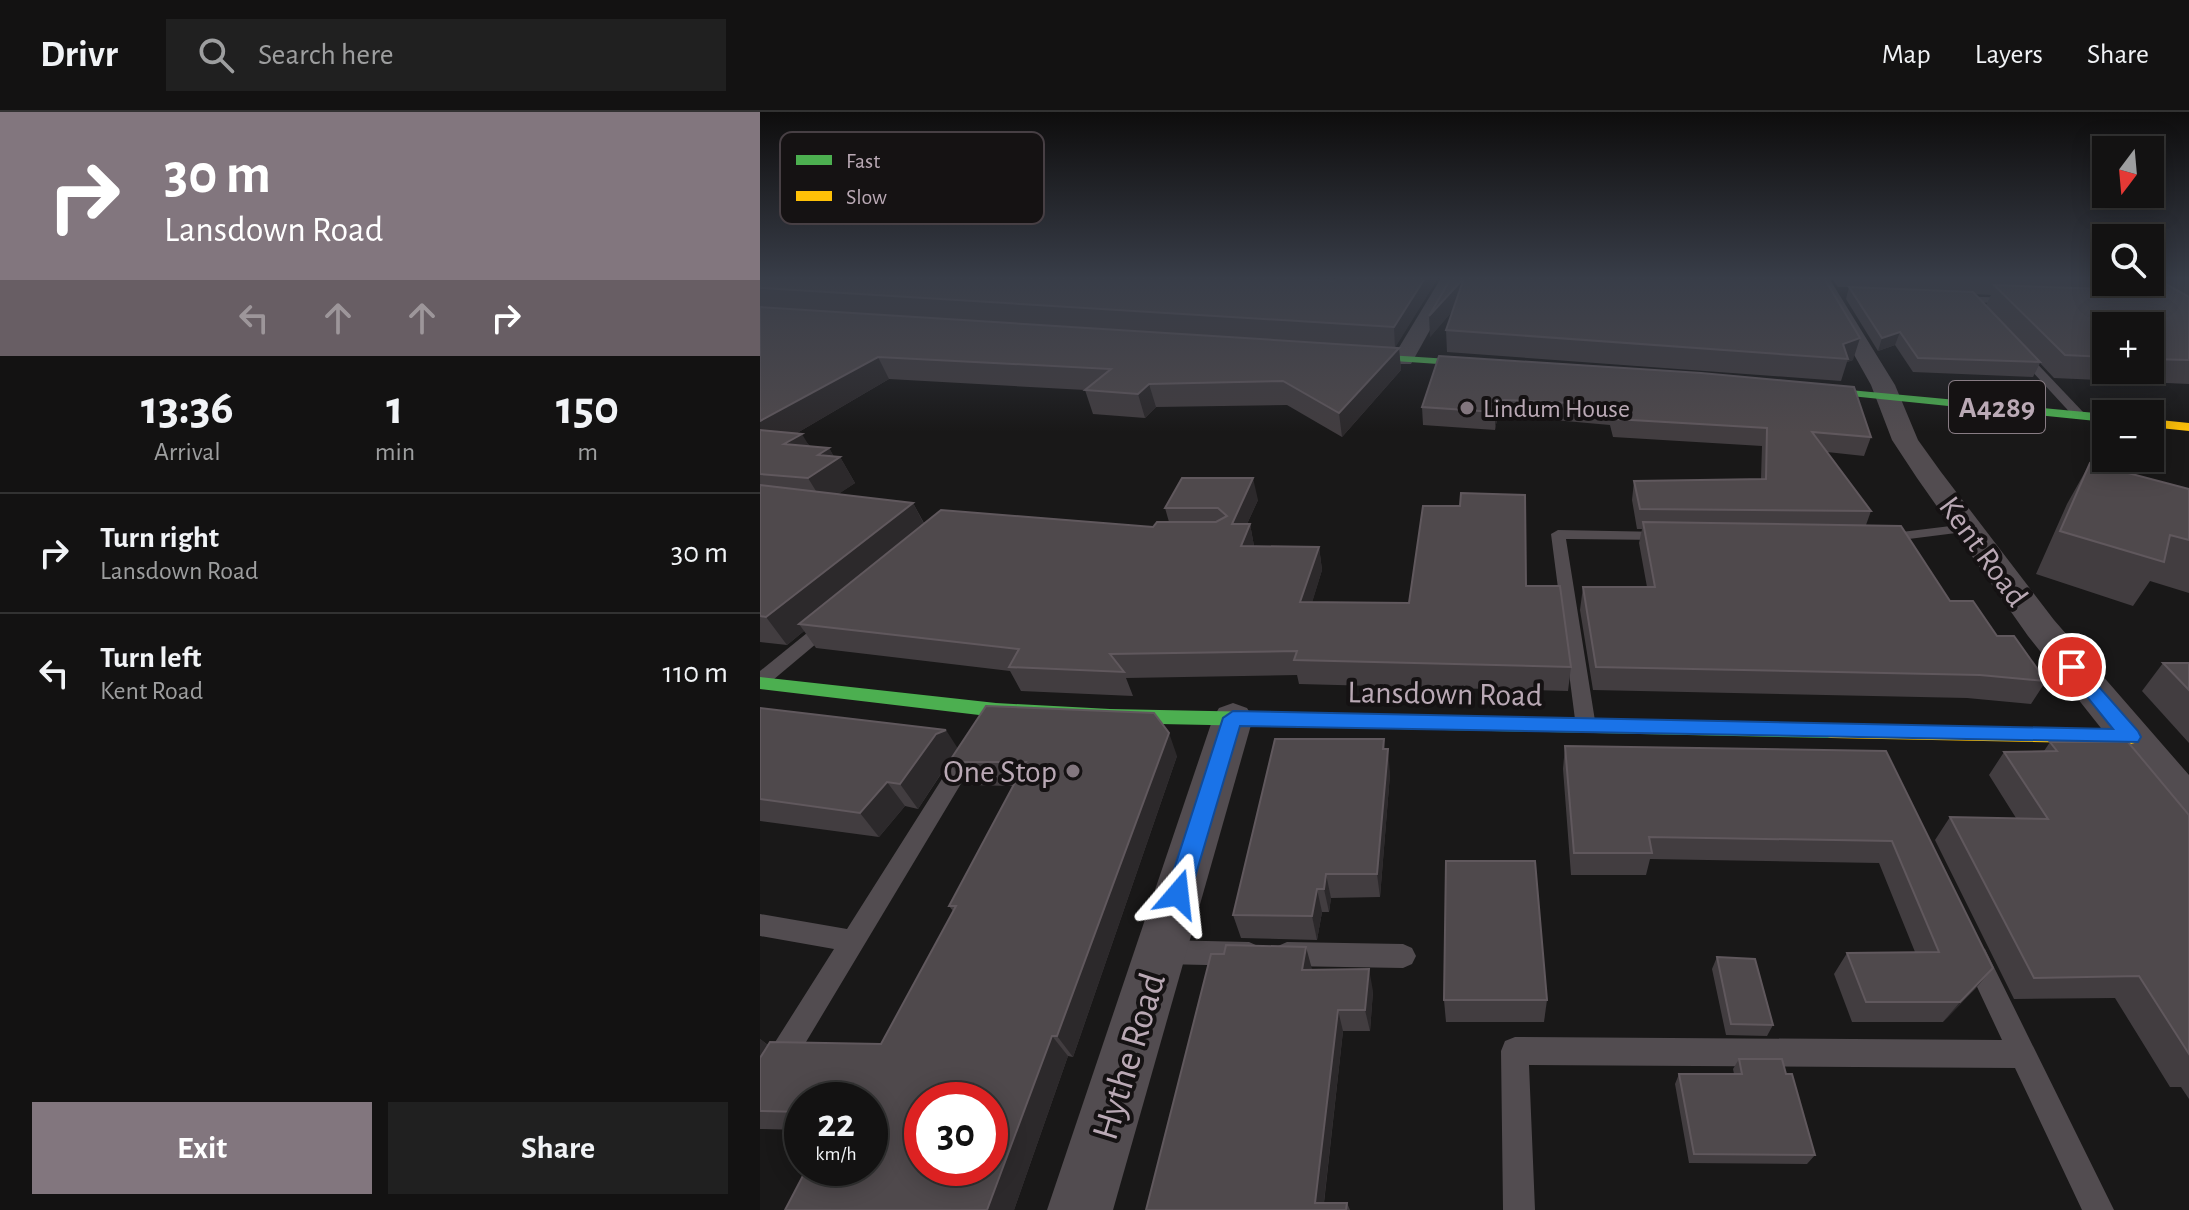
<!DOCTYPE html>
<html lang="en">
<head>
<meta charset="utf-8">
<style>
	body { margin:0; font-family:"Alegreya Sans",sans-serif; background:#202020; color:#f1f3f6; height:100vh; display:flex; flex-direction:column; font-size:30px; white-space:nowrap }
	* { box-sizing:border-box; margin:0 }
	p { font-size:26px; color:#9d9e9f }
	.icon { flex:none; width:44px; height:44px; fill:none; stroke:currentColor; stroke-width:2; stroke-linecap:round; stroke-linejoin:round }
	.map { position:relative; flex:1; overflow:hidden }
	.panel { display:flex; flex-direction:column; background:#131212; width:760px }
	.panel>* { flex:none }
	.top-card { background:#82767e; color:#fff; overflow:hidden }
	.needle { width:52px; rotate:196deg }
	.tools { position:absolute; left:1332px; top:24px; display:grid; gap:16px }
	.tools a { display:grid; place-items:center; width:72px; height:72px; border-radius:0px; background:#131212; box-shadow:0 4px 20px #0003,0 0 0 2px #323232; font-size:40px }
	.speed { position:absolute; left:24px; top:970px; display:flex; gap:16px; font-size:40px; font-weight:700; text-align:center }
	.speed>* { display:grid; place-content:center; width:104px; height:104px; border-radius:50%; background:#131212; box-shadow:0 4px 20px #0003,0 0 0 2px #323232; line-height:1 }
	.speed small { font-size:20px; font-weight:400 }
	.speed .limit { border:12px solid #d22; background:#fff; color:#111 }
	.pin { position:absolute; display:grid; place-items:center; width:68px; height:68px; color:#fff; margin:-34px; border:4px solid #fff; border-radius:50%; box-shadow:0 2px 8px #0007 }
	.me { position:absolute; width:88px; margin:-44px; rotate:17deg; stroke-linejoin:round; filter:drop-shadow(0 0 6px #0008) }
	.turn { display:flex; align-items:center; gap:28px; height:168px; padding:0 32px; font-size:36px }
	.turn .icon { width:104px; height:104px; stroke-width:2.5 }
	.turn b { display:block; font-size:56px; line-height:68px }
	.lanes { display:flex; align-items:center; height:76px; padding:0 32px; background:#0003; justify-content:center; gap:40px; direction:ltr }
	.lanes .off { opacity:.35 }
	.eta { display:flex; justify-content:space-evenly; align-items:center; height:136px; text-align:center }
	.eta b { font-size:48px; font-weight:600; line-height:56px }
	.button { display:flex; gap:16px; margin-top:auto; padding:16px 32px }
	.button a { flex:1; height:92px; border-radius:0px; background:#82767e; color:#fff; font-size:32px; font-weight:600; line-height:92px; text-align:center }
	.button a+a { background:#202020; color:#f1f3f6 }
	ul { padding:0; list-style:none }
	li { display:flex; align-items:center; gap:24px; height:120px; padding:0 32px; border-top:2px solid #323232 }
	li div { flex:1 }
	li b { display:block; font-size:30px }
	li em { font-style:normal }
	header { display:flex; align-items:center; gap:48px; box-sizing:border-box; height:112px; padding:0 40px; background:#131212; border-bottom:2px solid #323232 }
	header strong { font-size:38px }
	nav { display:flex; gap:44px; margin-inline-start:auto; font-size:28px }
	.search { width:560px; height:72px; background:#202020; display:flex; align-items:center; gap:20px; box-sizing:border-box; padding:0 28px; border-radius:0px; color:#9d9e9f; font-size:30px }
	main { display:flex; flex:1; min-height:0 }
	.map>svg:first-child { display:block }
</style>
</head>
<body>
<header>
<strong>Drivr</strong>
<div class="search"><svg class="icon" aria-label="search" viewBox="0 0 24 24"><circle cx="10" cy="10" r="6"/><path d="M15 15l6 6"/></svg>Search here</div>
<nav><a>Map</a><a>Layers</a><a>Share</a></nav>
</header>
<main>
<section class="panel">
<div class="top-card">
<div class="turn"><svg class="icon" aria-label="right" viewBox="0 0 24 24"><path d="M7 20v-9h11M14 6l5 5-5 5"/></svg><div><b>30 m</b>Lansdown Road</div></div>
<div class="lanes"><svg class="icon off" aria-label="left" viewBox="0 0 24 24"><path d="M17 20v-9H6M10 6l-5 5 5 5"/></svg><svg class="icon off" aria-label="ahead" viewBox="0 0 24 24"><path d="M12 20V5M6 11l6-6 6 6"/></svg><svg class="icon off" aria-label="ahead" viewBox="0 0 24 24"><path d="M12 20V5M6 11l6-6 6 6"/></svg><svg class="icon" aria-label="right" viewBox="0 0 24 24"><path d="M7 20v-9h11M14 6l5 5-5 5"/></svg></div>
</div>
<div class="eta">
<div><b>13:36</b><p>Arrival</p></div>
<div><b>1</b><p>min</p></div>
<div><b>150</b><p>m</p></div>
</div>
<ul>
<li><svg class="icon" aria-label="right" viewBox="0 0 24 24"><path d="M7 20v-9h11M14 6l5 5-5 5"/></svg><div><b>Turn right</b><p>Lansdown Road</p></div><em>30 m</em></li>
<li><svg class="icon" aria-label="left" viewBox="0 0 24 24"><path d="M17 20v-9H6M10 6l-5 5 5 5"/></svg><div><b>Turn left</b><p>Kent Road</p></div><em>110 m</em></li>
</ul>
<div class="button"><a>Exit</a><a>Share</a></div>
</section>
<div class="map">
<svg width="1429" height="1098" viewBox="0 0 1429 1098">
	<rect width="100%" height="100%" fill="#191818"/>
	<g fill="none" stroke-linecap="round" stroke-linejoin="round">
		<g fill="#524c50" fill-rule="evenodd">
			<path d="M1195,184L1253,186L1258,189L1253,192L1192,189Z"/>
			<path d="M1258,240H1266L1324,301V307H1316L1258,244Z"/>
			<path d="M1207,412L1214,416L1212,419L1125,430L1118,426L1125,422Z"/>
			<path d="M798,418L904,420L911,424L904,428L806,427L836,615L833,620H819L816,615L791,422Z"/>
			<path d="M69,507L78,512L75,516L7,573L0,575V559L63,508Z"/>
			<path d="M201,646L208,648L211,654L208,660L10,990L0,994V954L74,837L0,824V802L87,817L194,648Z"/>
			<path d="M403,828L489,830L498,834L502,842L498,850L489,854L403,852L394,848L390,840L394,832Z"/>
			<path d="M527,830L643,832L652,836L656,844L652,852L643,856L527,854L518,850L514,842L518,834Z"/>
			<path d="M1216,833L1225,837L1354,1098H1322L1255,956L769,953L775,1098H743L741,939L745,929L755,925L1242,928L1203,845L1207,837Z"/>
		</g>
		<g fill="#524c50" fill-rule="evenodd">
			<path d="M681,166H699L651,252H635L632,247Z"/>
			<path d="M1051,166H1069L1135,273L1158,328L1181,360L1294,508L1429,663V712L1413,707L1268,524L1157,366L1132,328L1111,273Z"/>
			<path d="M473,591L487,596L493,606L353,1098H287L453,606L459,596Z"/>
		</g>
		<g fill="#4caf50" fill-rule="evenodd">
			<path d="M581,240L736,250L741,253L736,256L577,245L576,243Z"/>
			<path d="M1036,273L1346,302V310L1032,278V274Z"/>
			<path d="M0,565L236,591L350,597L1071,612L1078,614L1081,619L1078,624L1071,626L350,611L236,605L0,577Z"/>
		</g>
		<g fill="#ffc107" fill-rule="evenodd">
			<path d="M1390,307L1429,311V319L1390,315Z"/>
			<path d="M1071,612L1371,618L1378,620L1381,625L1378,630L1371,632L1071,626L1064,624L1061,619L1064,614Z"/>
		</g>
	</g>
	<g fill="#423d40" fill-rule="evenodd">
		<path d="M0,166L574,169L577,166H678L635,235L639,236L641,258L582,325L527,293L396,295L385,306L333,302L325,278L129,267L37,321L50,334L69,336L74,345H80L95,371L78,382L153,391L164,411L393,415L409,410L405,396L498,388L487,412H490L494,434L559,435L562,458L552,490L649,491L766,474L811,555L808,579L539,572L537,563L366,566L373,584L261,579L250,559L56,536L44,519L27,533L0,530Z"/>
		<path d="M691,166L1093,248L1087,250L1081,269L687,240L686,218L693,198L670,225Z"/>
		<path d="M1071,166H1429V272L1294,266L1280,251L1273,265L1153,260L1135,233L1118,239L1086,187L1089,175H1078ZM1214,182L1231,183L1226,193L1277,247ZM1346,214H1390V258H1346Z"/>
		<path d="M679,244L1111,325L1104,344L1067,340L1111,399L1106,413L1190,489L1237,524L1286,569L1271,592L1207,586L833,578L820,498L823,475H887L879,431L882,417H877L872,388L874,369L1001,367L1002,334L853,325L850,313L794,308L743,305L737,307L735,318L663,313L662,295Z"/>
		<path d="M1330,351L1429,377V481L1390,469L1373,494L1276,462L1307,392Z"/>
		<path d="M1403,551H1429V631L1382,579Z"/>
		<path d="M0,596L198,637L417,644L313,945L308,944L254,1098H25L110,988H42V1018L0,1017V927L8,933L121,932L193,799L189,794L253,674L205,673L189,650L158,697L145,694L119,725L0,709Z"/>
		<path d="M1290,630L1429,703V987L1421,975H1410L1355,886L1254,887L1175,728L1190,705L1256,706L1229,663L1244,640L1284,639Z"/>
		<path d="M805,634L1126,639L1233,856L1215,877L1183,910H1092L1074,862L1087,841L1155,840L1119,751L890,747L886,763H811L803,657Z"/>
		<path d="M625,637L630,662L620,785L571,786L569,800H562L557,828L481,826L473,803Z"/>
		<path d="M957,845L1013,913L1007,924L966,923L952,857Z"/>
		<path d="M552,858L613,879L610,919H583L564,1091H587L590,1098H386Z"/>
		<path d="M684,888H787L784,910H686Z"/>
		<path d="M979,947L1026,962L1055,1043L1047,1052L929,1051L915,972L919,962H974L973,957Z"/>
	</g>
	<g fill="#2c292b">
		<path d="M665,166H678L635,236L634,215Z"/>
		<path d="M704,166L705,185L670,225L669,204Z"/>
		<path d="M1140,220L1135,233L1118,239L1122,226Z"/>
		<path d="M1100,226L1093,248L1087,250L1088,247L1083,232Z"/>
		<path d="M639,236L641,258L582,325L579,301Z"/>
		<path d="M118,245L129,267L3,341L0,337V309Z"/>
		<path d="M389,272L396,295L385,306L378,282Z"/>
		<path d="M744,288L743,305L737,307L735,318V300L737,290Z"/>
		<path d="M42,322L57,347L24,332Z"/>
		<path d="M69,336L76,348L80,345L95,371L64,392L48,366L58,343Z"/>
		<path d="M493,366L498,388L477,434L472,412Z"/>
		<path d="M153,391L167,418L39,512L44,519L27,533L6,505Z"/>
		<path d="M490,412L494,434H481Z"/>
		<path d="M559,435L562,458L545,514L540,490Z"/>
		<path d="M186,618L202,643L191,646L158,697L140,672L176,622Z"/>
		<path d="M409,621L417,644L313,945L297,924Z"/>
		<path d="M624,627L627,650L628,637L630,662L620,785L617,762Z"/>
		<path d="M127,670L145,694L119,725L100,701Z"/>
		<path d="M566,762L571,786L569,800L564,777Z"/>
		<path d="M557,777L562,800L557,828L552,804Z"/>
		<path d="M546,835L552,857L542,858Z"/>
		<path d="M1233,856L1215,877L1183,910L1200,890Z"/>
		<path d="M609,857L613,879L610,919L605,898Z"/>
		<path d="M578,898L583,919L563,1098L555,1091Z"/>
		<path d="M292,924L308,944L254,1098H227Z"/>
		<path d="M0,927L9,934L0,949Z"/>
	</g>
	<g fill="#4f494c" stroke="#60585d" stroke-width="2" fill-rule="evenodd">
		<path d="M0,166H520L574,169L577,166H665L634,215L0,176Z"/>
		<path d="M691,166H704L669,204Z"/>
		<path d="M704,166H1064L1100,226L1083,232L1088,247L686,218Z"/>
		<path d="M1339,166H1346V170H1390V166H1395L1429,185V248L1390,247V214H1346V245L1305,243L1234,173L1344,177V169Z"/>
		<path d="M1089,175L1213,180L1280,250L1158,246L1140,220L1122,226Z"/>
		<path d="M0,195L639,236L579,301L523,269L389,272L378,282L325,278L351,257L118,245L0,309Z"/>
		<path d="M679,244L941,261L1094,275L1111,325L1052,320L1111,399L880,397L874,369L1006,367L1007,316L855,307L853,295L795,290L744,288L737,290L735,300L662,295Z"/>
		<path d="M0,318L42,322L24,332L69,336L58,343L80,345L48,366L0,362Z"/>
		<path d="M1330,351L1429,377V428L1410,423L1404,450L1300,419Z"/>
		<path d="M422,366H493L472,412H490L481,434L559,435L540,490L649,491L663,394H700L701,381L765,383L766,474H800L811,555L534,548L537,539L350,542L364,560L249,555L259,537L39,512L181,398L393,415L397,410H456L467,404L458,396H405Z"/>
		<path d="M0,373L153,391L6,505L0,504Z"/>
		<path d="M883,410L1141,414L1190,489H1213L1237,524H1254L1286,569L1220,563L836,555L823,475H895Z"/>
		<path d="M1403,551H1429V578Z"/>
		<path d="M226,594L394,601L409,621L297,924H292L227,1098H25L47,1056H110V988H42V1000L0,999V946L10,930L121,932L196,794H189L266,650H189ZM162,988H230V1056H162Z"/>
		<path d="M0,596L186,618L176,622L140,672L127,670L100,701L0,687Z"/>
		<path d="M515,627H624L623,637H628L617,762H566L564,777H557L552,804L473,803Z"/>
		<path d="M1290,630H1368L1429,703V942L1379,864L1274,866L1190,705L1288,707L1244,640L1297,639Z"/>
		<path d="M805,634L1126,639L1233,856L1200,890H1106L1087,841L1179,840L1132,729L889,725L892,741H814Z"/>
		<path d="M686,749H775L787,888H684Z"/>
		<path d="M466,833L546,835L542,858L609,857L605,898H578L555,1091H587L586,1098H386L451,842H464Z"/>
		<path d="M957,845L995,847L1013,913L971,912Z"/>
		<path d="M979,947H1022L1026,962H1032L1055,1043L934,1042L919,962H982Z"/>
	</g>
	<linearGradient id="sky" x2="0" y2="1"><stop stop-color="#0e0d0d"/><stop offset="0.52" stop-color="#383d48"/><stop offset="1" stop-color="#383d48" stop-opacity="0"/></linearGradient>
	<rect width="1429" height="320" fill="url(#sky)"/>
	<path fill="#1a73e8" stroke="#114b97" stroke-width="2" d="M1312,549L1318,551L1378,619L1381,625L1378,630L480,614L430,782L426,789L418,792L410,789L406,782L463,606L473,599L1353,617L1303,555Z"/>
	<g fill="#82767e" stroke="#151213" stroke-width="3">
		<circle cx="707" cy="296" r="8"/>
		<circle cx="313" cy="659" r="8"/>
	</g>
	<g text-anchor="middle" stroke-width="8" stroke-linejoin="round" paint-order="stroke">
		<g font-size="26" fill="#baa9b5" stroke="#151213" text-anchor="start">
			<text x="723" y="305">Lindum House</text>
		</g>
		<rect fill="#151213" stroke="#887c84" stroke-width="2" x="1189" y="269" width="96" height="52" rx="6"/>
		<g font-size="30" font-weight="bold" fill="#baa9b5">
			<text x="1237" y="305">A4289</text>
		</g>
		<g font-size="32" fill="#baa9b5" stroke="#151213">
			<text transform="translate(1224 439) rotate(54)" y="11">Kent Road</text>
			<text transform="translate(685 581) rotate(1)" y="11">Lansdown Road</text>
		</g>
		<g font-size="32" fill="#baa9b5" stroke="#151213" text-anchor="end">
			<text x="297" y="670">One Stop</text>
		</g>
		<g font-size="38" fill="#baa9b5" stroke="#151213">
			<text transform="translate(368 944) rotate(-73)" y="13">Hythe Road</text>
		</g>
	</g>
	<rect x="20" y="20" width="264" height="92" rx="12" fill="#151213" stroke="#473f44" stroke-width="2"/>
	<rect x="36" y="43" width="36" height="10" fill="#4caf50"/>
	<rect x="36" y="79" width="36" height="10" fill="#ffc107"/>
	<g font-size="22" fill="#baa9b5">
		<text x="86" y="56">Fast</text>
		<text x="86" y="92">Slow</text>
	</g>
</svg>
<div class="tools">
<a><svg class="needle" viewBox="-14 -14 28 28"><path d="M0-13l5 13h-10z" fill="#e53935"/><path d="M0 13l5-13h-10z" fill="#9d9e9f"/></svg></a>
<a><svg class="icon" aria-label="search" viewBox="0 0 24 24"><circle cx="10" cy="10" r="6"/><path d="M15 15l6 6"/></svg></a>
<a>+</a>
<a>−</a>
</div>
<div class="speed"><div>22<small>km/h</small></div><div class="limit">30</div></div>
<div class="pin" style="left:1312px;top:555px;background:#d93025"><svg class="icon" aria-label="arrive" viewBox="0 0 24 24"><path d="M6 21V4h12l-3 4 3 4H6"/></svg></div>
<svg class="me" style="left:418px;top:782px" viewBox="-20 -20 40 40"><path d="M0-17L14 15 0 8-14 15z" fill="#1a73e8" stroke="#fff" stroke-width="4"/></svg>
</div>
</main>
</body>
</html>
